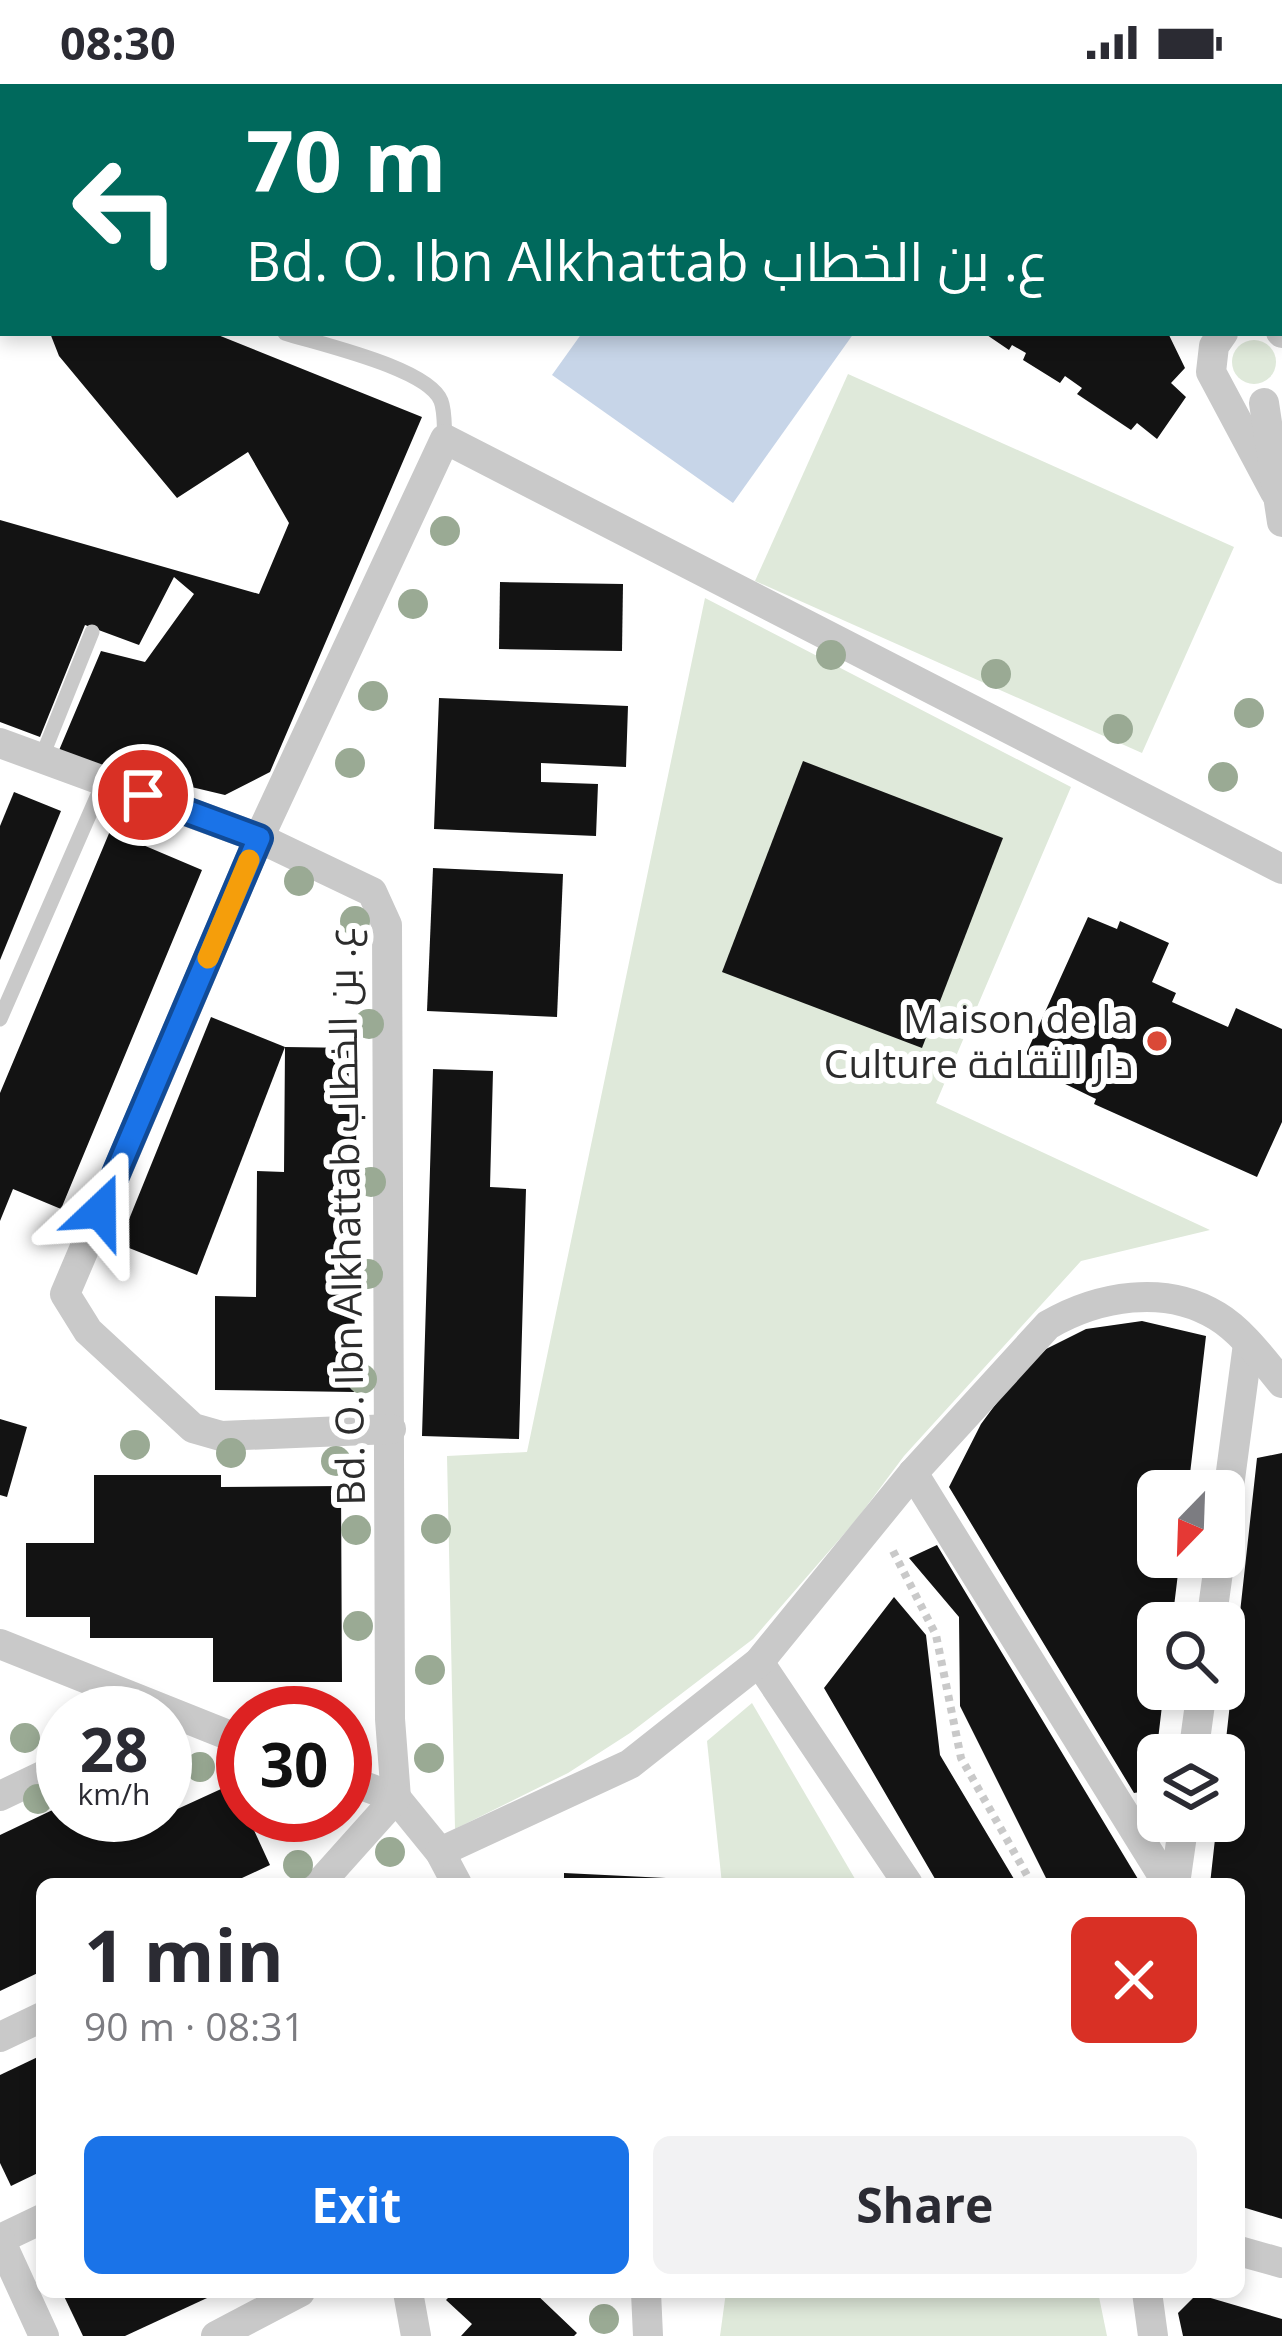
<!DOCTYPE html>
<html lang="en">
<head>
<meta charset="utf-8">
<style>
	body { margin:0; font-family:"Open Sans",Cairo,sans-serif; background:#f2f2f3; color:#2b2b33; height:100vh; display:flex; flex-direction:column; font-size:45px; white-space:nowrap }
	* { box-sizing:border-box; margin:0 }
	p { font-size:39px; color:#7c7c81 }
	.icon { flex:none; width:66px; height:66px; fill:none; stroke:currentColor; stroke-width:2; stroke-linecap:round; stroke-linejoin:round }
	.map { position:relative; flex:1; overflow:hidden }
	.panel { position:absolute; left:36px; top:1794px; width:1209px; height:420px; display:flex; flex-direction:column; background:#fff; border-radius:18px; box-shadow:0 6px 18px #0003 }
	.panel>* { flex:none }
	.top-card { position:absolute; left:0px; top:0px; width:1284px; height:252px; box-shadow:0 6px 18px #0003; background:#00695c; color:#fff; overflow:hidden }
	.needle { width:78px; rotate:203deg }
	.buttons { position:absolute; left:1137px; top:1386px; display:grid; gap:24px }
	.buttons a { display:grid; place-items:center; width:108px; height:108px; border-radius:18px; background:#fff; box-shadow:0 6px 18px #0003; font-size:60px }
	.speed { position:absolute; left:36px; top:1602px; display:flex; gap:24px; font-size:60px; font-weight:700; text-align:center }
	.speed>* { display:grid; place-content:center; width:156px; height:156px; border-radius:50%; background:#fff; box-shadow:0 6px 18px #0003; line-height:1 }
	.speed small { font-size:30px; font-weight:400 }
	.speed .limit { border:18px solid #d22; background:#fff; color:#111 }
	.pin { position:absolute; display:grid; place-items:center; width:102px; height:102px; color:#fff; margin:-51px; border:6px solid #fff; border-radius:50%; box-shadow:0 3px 12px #0007 }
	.me { position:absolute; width:132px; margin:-66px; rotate:23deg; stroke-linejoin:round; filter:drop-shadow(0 0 9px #0008) }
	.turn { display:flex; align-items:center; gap:42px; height:252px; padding:0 48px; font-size:54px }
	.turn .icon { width:156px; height:156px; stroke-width:2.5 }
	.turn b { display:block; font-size:84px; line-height:102px }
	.round { display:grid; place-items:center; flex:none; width:126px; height:126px; border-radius:18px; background:#f2f2f3 }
	.summary { display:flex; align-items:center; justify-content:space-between; height:204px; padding:0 48px }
	h1 { font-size:72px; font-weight:700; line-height:90px }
	.primary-button { display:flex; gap:24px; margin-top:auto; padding:24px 48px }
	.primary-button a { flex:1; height:138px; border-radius:18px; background:#1a73e8; color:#fff; font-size:48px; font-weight:700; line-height:138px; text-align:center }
	.primary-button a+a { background:#f2f2f3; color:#2b2b33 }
	.status { display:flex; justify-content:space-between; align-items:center; height:84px; padding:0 60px; background:#fff; direction:ltr }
	.status svg { height:33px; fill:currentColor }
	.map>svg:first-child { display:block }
</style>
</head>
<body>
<div class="status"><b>08:30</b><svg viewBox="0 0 49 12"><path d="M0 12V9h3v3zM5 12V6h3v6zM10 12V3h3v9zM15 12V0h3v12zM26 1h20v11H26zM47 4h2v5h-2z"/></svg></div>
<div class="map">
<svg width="1282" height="2252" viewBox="0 0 1282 2252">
	<rect width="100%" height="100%" fill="#fff"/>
	<g fill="#dfe9da">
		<path d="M0,0H563L566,3H3V102Z"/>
		<circle cx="1254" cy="278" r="22"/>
		<path d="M848,290L1234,463L1142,669L755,497Z"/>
		<path d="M705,514L1071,703L936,1019L1210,1146L1081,1177L904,1372L857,1435L753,1555L630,1649L568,1689L455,1745L447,1372L527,1368Z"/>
		<path d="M752,1619L858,1800H722L707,1657Z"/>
		<path d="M726,2208H1098L1107,2252H720Z"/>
	</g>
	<path fill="#c7d5e8" d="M582,249H854L733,419L552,291Z"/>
	<g fill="#131313">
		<path d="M50,249H213L422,333L270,688L225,711L57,671L101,567L145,578L194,510L174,493L139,561L85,541L40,653L0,638V436L259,510L289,439L248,368L177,414L59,272Z"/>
		<path d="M984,249H1168L1185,284L1171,299L1186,313L1157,355L1137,339L1131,346L1077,310L1082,304L1065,292L1060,299L1023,276L1026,269L1012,261L1009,266Z"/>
		<path d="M500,498L623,500L622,567L499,565Z"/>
		<path d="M439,614L628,622L626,683L541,679V698L598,700L596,752L434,745Z"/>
		<path d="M803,677L1003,754L922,964L722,888Z"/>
		<path d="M14,708L61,727L0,876V742Z"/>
		<path d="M110,747L202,786L61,1125L13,1105L0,1137V1009Z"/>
		<path d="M433,784L563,790L557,933L427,927Z"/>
		<path d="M1088,833L1117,845L1120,837L1169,859L1152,898L1176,909L1172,918L1228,943L1236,924L1282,945V1038L1257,1093L1094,1020L1096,1015L1057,996L1062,986L1026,970Z"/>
		<path d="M211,933L285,963L197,1191L119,1160Z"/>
		<path d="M285,963L357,964L354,1308L215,1306V1212L256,1213L257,1087L284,1088Z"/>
		<path d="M433,985L493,987L490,1103L526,1105L519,1355L422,1352Z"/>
		<path d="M1142,1237L1206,1252L1188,1407H1158V1473H1180L1172,1539H1158V1605H1164L1152,1706L1134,1709L949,1403L981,1340L1012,1298L1046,1265L1086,1245Z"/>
		<path d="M0,1335L27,1343L7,1413L0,1411Z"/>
		<path d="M1282,1369V2135L1239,2122V1800H1210L1217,1737H1224V1674L1257,1374Z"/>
		<path d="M94,1391H221V1403L341,1402L342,1598H213V1554H90V1533H26V1459H94Z"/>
		<path d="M937,1461L1141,1800H1049L960,1622L959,1533L909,1474Z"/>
		<path d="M894,1513L926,1551L940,1671L1017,1800H938L824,1604Z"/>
		<path d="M232,1700L243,1731H247L270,1781L229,1800H42V1887L0,1907V1751L63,1721V1731H165V1711L173,1727Z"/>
		<path d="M564,1789L666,1794V1800H564Z"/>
		<path d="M42,1971V2087L11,2102L0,2079V1991Z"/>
		<path d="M62,2208H220L125,2252H83Z"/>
		<path d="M454,2208H534L577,2249L574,2252H461L472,2240L446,2216Z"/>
		<path d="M1197,2210L1282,2235V2252H1183L1178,2229Z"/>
	</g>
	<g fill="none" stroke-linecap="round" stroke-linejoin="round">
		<path stroke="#c9c9c9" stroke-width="8" stroke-dasharray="6 6" stroke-linecap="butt" d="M893,1467L936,1551L961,1674L1032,1800"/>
		<g stroke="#c9c9c9" stroke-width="15">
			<path d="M285,249C319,260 428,284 441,317C445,327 444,344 445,355"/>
			<path d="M41,675L92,548"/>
			<path d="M0,935L104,697"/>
		</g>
		<g stroke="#c9c9c9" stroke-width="30">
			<path d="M593,0L597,3"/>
			<path d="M854,0L859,3"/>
			<path d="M967,3L968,0"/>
			<path d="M1281,215L1282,214"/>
			<path d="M1281,248L1282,249"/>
			<path d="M1223,249L1214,262L1211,288L1275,408"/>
			<path d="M1264,319L1282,438"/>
			<path d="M0,659L259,754L372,808L387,841L390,1635L396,1714"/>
			<path d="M391,1345L221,1352L193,1344L88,1247L65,1210L259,754L445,355L1282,785"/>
			<path d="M913,1389L1168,1800"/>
			<path d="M1224,1440L1248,1260"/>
			<path d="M1211,1539L1220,1473"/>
			<path d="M0,1560L243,1657"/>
			<path d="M759,1578L908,1800"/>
			<path d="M1193,1671L1202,1605"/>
			<path d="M345,1695L396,1714"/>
			<path d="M0,1712L63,1682"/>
			<path d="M396,1714L440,1768L457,1800"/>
			<path d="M440,1768L630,1680L759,1578L913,1389L1048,1241C1098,1212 1165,1200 1217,1232C1242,1247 1263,1276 1282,1299"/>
			<path d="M319,1800L396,1714"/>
			<path d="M1175,1800L1184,1737"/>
			<path d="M0,1953L42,1933"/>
			<path d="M0,2155L42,2135"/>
			<path d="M0,2156L44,2252"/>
			<path d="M1239,2167L1282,2179"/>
			<path d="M408,2208L416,2252"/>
			<path d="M646,2208L648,2252"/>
			<path d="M1147,2208L1153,2252"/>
			<path d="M216,2252L300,2208"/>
		</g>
	</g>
	<g fill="#9aaa94">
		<circle cx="445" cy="447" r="15"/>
		<circle cx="413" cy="520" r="15"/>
		<circle cx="831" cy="571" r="15"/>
		<circle cx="996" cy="590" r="15"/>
		<circle cx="373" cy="612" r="15"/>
		<circle cx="1249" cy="629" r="15"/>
		<circle cx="1118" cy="645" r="15"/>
		<circle cx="350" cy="679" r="15"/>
		<circle cx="1223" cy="693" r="15"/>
		<circle cx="299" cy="797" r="15"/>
		<circle cx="355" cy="837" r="15"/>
		<circle cx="369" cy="940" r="15"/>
		<circle cx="371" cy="1098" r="15"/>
		<circle cx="368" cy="1190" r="15"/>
		<circle cx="362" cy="1295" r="15"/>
		<circle cx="135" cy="1361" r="15"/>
		<circle cx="231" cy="1369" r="15"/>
		<circle cx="336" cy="1377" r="15"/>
		<circle cx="436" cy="1445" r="15"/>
		<circle cx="356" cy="1446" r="15"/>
		<circle cx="358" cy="1542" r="15"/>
		<circle cx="430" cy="1586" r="15"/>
		<circle cx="25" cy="1654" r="15"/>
		<circle cx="429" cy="1674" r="15"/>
		<circle cx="200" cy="1683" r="15"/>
		<circle cx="38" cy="1715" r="15"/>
		<circle cx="390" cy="1768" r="15"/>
		<circle cx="298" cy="1781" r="15"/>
		<circle cx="604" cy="2235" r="15"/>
	</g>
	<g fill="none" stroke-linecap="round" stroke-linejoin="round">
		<g stroke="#114b97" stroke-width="30">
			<path id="route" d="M100,1127L259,754L143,711"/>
		</g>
		<use href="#route" stroke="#1a73e8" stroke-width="21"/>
		<path stroke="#f59e0b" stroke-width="21" d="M208,874L249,776"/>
	</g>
	<circle fill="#da4937" stroke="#fff" stroke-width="4.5" cx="1157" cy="957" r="12"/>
	<g text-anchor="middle" stroke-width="12" stroke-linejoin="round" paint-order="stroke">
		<g font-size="39" fill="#2c2c2c" stroke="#fff" text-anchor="end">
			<text x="1133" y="949">Maison de la<tspan x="1133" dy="45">Culture دار الثقافة</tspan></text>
		</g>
		<g font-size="39" fill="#2c2c2c" stroke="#fff">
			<text transform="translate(346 1132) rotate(-91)" y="14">Bd. O. Ibn Alkhattab ع. بن الخطاب</text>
		</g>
	</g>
</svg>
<div class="buttons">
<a><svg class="needle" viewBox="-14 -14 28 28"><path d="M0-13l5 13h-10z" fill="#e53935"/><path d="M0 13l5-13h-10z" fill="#7c7c81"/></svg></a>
<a><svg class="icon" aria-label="search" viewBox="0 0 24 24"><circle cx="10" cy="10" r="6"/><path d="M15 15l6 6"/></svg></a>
<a><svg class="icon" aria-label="layers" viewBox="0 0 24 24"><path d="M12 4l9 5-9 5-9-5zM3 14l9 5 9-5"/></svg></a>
</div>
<div class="speed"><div>28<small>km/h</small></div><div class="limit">30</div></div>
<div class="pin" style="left:143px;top:711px;background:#d93025"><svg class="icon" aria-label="arrive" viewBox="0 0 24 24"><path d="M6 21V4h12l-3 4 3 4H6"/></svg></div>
<svg class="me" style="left:100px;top:1127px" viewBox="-20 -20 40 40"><path d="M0-17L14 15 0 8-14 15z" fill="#1a73e8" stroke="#fff" stroke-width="4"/></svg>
<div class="top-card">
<div class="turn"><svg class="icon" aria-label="left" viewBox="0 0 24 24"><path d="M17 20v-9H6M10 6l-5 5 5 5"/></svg><div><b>70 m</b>Bd. O. Ibn Alkhattab ع. بن الخطاب</div></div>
</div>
<section class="panel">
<div class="summary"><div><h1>1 min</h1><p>90 m · 08:31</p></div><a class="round" style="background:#d93025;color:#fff"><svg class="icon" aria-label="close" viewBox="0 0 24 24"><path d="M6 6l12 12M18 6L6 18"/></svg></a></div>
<div class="primary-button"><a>Exit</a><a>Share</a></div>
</section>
</div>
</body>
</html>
